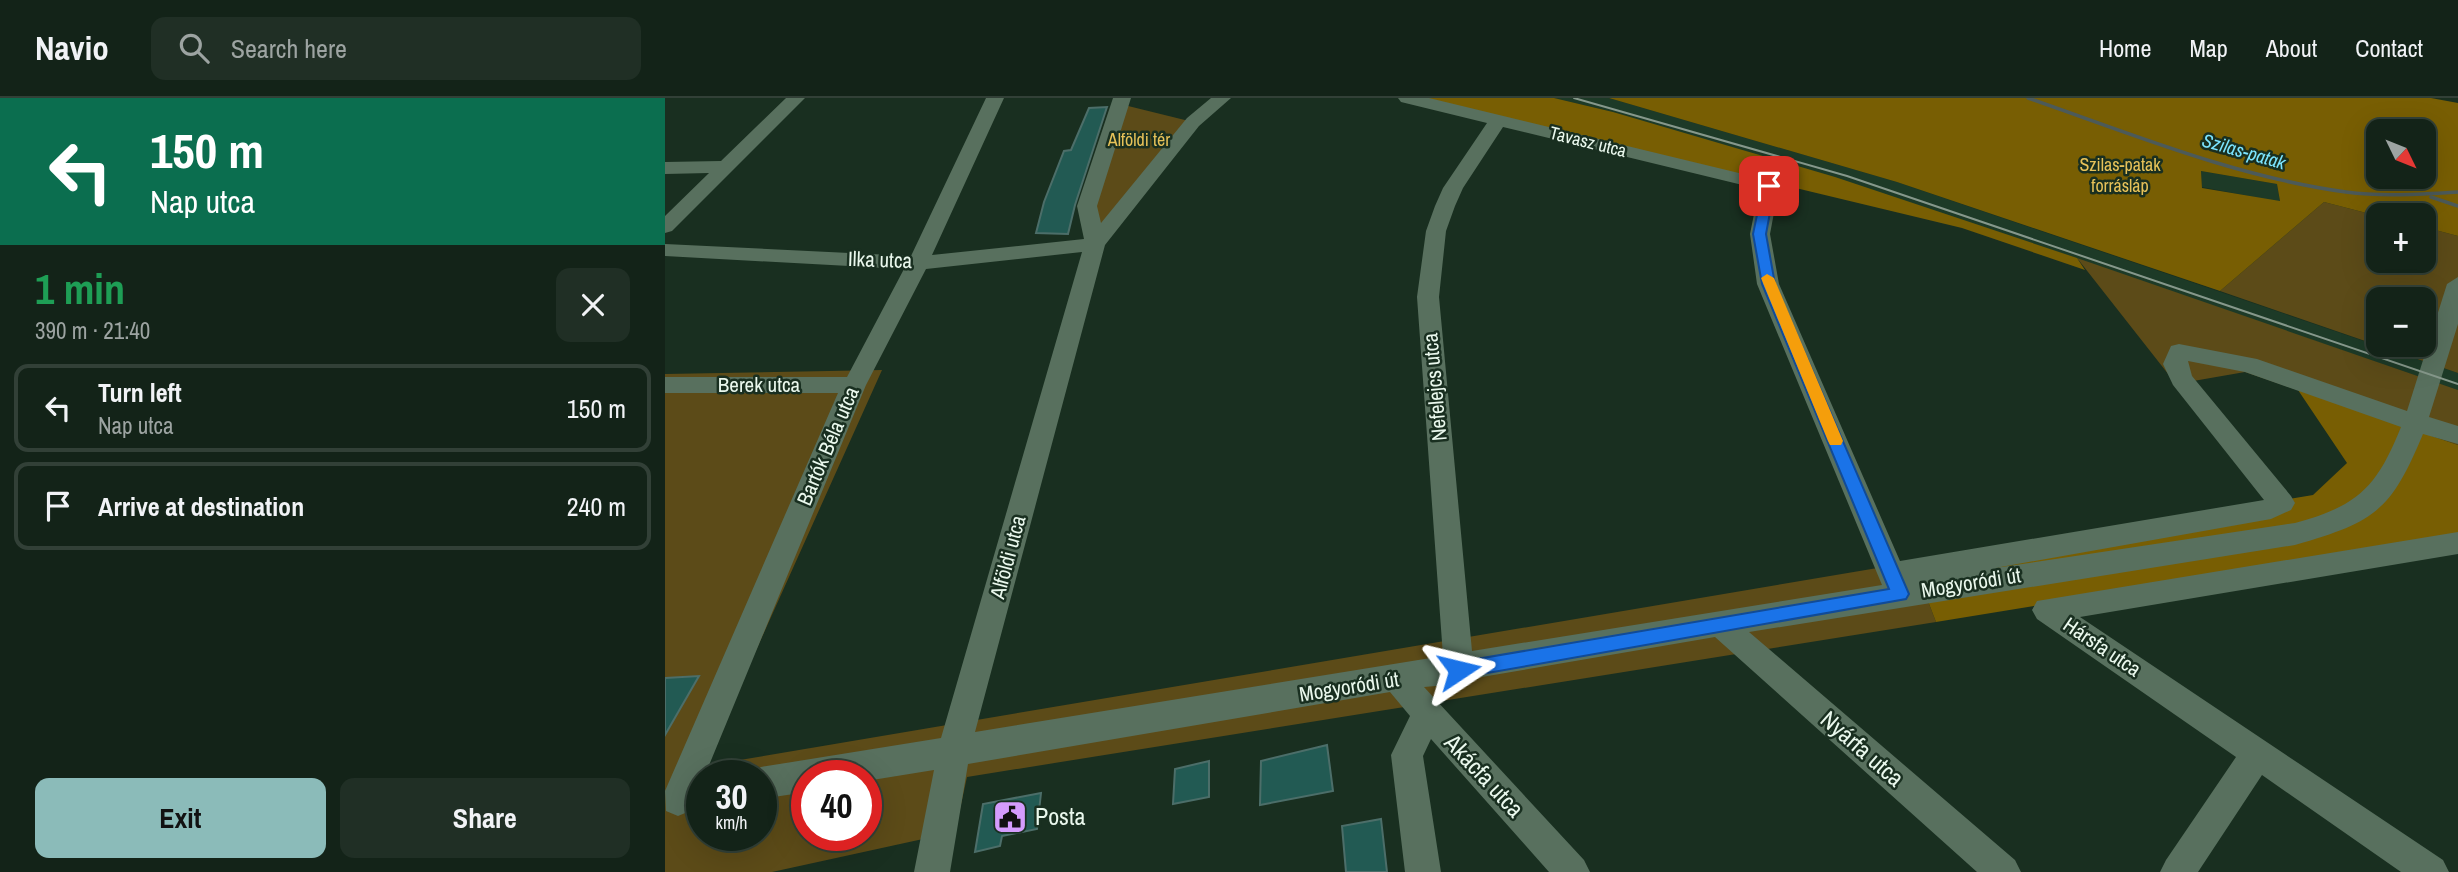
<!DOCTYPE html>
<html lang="en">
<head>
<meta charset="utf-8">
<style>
	body { margin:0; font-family:"Archivo Narrow",sans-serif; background:#202f25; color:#f1f3f6; height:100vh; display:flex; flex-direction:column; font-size:26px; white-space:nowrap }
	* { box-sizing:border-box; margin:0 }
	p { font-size:23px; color:#9da4a2 }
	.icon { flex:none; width:38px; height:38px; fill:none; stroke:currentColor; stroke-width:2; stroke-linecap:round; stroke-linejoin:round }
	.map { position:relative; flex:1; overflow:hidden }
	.drawer { display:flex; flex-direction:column; background:#132318; width:665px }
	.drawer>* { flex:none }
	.guide { background:#0b6e4f; color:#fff; overflow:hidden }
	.needle { width:46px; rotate:133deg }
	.tools { position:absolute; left:1701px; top:21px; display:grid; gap:14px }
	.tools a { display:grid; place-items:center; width:70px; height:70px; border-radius:14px; background:#132318; box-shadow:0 7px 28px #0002,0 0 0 2px #324037; font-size:35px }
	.speed { position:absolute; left:21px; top:662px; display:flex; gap:14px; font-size:35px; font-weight:700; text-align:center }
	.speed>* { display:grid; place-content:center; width:91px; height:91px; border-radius:50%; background:#132318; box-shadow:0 7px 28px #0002,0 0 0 2px #324037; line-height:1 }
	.speed small { font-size:18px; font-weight:400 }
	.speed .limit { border:10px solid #d22; background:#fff; color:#111 }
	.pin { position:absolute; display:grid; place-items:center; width:60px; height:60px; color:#fff; margin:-30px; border-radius:14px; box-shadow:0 4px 10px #0006 }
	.me { position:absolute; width:77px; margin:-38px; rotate:80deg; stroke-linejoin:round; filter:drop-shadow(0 0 5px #0008) }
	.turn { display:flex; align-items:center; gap:24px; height:147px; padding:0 35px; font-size:32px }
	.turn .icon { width:91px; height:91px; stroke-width:2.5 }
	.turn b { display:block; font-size:49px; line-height:60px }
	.round { display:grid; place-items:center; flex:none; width:74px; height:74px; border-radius:14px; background:#202f25 }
	.head { display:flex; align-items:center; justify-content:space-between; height:119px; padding:0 35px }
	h1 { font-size:42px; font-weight:800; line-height:52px; color:#1e9e55 }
	.cta { display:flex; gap:14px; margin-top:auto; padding:14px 35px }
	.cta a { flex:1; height:80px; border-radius:14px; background:#8bbbb9; color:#111; font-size:28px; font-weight:800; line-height:80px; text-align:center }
	.cta a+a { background:#202f25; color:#f1f3f6 }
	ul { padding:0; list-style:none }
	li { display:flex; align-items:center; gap:21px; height:88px; margin:0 14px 10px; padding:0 21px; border:4px solid #324037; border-radius:14px }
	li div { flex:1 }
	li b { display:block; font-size:26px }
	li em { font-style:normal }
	header { display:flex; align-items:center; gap:42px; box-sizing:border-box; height:98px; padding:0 35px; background:#132318; border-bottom:2px solid #324037 }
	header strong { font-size:33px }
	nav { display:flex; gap:38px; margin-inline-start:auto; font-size:24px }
	.search { width:490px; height:63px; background:#202f25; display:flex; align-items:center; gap:18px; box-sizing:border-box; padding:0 24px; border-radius:14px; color:#9da4a2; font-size:26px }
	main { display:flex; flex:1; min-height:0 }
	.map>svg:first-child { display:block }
</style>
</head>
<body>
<header>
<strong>Navio</strong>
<div class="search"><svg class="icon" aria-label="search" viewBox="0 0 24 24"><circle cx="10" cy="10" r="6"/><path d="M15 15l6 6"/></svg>Search here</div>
<nav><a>Home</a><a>Map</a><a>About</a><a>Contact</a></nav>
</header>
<main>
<section class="drawer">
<div class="guide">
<div class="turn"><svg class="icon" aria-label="left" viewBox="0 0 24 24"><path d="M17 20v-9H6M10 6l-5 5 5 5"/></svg><div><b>150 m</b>Nap utca</div></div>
</div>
<div class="head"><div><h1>1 min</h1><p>390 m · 21:40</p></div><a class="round"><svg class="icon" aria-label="close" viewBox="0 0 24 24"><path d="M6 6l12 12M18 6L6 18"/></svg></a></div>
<ul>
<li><svg class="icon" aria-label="left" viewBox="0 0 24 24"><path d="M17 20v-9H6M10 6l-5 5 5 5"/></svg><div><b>Turn left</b><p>Nap utca</p></div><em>150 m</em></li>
<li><svg class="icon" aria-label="arrive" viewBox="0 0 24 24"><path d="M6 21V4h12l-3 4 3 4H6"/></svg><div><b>Arrive at destination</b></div><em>240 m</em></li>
</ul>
<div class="cta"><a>Exit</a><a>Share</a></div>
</section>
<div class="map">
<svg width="1793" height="774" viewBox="0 0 1793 774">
	<rect width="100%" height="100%" fill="#192f20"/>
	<g fill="#1d3a27">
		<path d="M889,0H944L1232,84L1793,275V292L1299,123L948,14Z"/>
		<path d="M1536,73L1612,86L1615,104L1537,89Z"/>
	</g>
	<g fill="#5c4b18" fill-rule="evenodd">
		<path d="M455,6L528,24L430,146L422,108Z"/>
		<path d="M1659,104L1713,118V163H1759V129L1793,138V275L1555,193ZM1713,201H1759V247H1713Z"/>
		<path d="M1412,160L1793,292V347L1580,274L1511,286Z"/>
		<path d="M217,272L39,668L1248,464L1271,524L302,679L290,734L107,774H0V276ZM37,677H96V737H37ZM142,677H201V737H142Z"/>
	</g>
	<g fill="#785e03" fill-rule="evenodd">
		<path d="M756,0H889L948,14L1170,79L1412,160L1420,172L1297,130Z"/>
		<path d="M944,0H1766L1793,5V138L1759,129V117L1713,118L1659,104L1555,193L1232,84ZM1713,33H1759V79H1713ZM1536,73L1612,86L1615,103L1537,90Z"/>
		<path d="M1633,292L1793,347V439L1271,524L1248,464L1648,397L1682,365Z"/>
	</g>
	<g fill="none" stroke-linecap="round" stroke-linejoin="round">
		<g stroke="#4c5a59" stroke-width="3.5">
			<path d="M1363,0C1467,36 1571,79 1681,94C1718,99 1756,96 1793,94"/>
			<path d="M1766,99L1793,108"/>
		</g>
	</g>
	<g fill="#225a53" stroke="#4c6e69" stroke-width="2">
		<path d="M442,9L410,107L403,136L371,135L379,104L399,53L406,52L424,10Z"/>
		<path d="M34,578L0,637V580Z"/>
		<path d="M662,647L668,693L595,707L596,663Z"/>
		<path d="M544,663V699L508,706L510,671Z"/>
		<path d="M376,695L372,731L337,738L335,748L310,754L318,706Z"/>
		<path d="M716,721L722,774H681L677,728Z"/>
	</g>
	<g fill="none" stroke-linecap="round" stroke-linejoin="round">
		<g fill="#58705e" fill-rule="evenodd">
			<path d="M121,0H140L7,133L0,135V118L44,75L0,76V64L56,63Z"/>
			<path d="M321,0H339L267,157L419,141L412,108L448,0H466L432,108L436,125L522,20L546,0H566L534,28L440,147L310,634L778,558L752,199L761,133L770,108L778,90L822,25L736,4L733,0H764L1111,84L1114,88L1105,136L1114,186L1235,463L1599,402L1508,287L1498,266L1506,248L1514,246L1592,261L1742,313L1782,186L1793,179V226L1764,319L1793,328V346L1758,336C1726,413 1710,424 1630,447L1084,534L1350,762L1356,774H1312L1050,539L805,581L794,586L759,589L919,762L925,774H884L766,641L758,658L776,774H740L726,657L745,618L725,594L303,666L285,774H249L269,672L201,683V677H142V694L96,701V677H83L96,669L276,640L417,154L261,171L201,287L40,677H37L25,713L13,718L1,713L0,693L173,295H0V279H182L239,171L0,158V146L246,158ZM838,29L1094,91L1085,136L1092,186L1217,487L807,553L774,199L781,133L790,108L798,90ZM1523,263L1580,274L1736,329C1712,389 1693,408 1630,425L1330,470L1606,421L1626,412L1630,405L1626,398L1527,278Z"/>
			<path d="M1793,434V456L1415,519L1778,762L1784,774H1736L1597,677L1533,774H1495L1501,762L1571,659L1372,521L1367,512L1372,503Z"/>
		</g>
		<path stroke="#86988b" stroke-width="2" d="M909,0L1182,78L1793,286"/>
	</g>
	<path fill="#1a73e8" stroke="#114b97" stroke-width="2" d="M1104,84L1110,88L1101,136L1110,186L1244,496L1241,501L794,580L787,578L784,572L787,566L794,564L1224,491L1097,186L1088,136L1098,88Z"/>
	<path fill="#f59e0b" d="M1102,176L1109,180L1178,343L1176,347H1165L1163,343L1096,180Z"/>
	<defs>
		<g id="civic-square" transform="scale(1.75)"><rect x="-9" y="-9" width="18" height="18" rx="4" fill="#d49cfc" stroke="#192f20"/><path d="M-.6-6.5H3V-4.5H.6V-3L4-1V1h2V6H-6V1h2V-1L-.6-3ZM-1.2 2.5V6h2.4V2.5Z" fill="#111"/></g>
	</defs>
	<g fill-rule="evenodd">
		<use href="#civic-square" x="345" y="719"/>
	</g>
	<g text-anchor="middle" stroke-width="5" stroke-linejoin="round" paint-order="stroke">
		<g font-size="18" fill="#e7c259" stroke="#192f20">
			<text x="474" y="48">Alföldi tér</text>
			<text x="1455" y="73">Szilas-patak<tspan x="1455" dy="21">forrásláp</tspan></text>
		</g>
		<g font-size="18" fill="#eaf8ed" stroke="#192f20">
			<text transform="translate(923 44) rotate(14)" y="6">Tavasz utca</text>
		</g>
		<g font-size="19" font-style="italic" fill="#7ce5ff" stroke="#192f20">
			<text transform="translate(1579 53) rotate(16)" y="7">Szilas-patak</text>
		</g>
		<g font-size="21" fill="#eaf8ed" stroke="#192f20">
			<text transform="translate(215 162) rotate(2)" y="7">Ilka utca</text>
			<text x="94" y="294">Berek utca</text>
			<text transform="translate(770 289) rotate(-95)" y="7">Nefelejcs utca</text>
			<text transform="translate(163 348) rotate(-67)" y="7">Bartók Béla utca</text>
			<text transform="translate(343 459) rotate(-75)" y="7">Alföldi utca</text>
			<text transform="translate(1306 485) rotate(-9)" y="7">Mogyoródi út</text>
			<text transform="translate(1437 549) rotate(34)" y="7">Hársfa utca</text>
			<text transform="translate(684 589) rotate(-9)" y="7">Mogyoródi út</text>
		</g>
		<g font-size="24" fill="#eaf8ed" stroke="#192f20">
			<text transform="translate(1197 651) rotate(41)" y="8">Nyárfa utca</text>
			<text transform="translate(819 678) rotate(47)" y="8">Akácfa utca</text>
		</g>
		<g font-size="24" fill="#eaf8ed" stroke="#192f20" text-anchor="start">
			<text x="370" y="727">Posta</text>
		</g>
	</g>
</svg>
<div class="tools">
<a><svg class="needle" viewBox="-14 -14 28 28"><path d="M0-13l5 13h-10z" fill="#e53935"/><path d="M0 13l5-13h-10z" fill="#9da4a2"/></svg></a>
<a>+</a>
<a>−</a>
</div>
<div class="speed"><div>30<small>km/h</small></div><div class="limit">40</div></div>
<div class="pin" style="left:1104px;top:88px;background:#d93025"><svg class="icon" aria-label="arrive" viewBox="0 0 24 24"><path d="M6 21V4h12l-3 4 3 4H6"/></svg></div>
<svg class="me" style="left:794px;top:572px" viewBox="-20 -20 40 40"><path d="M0-17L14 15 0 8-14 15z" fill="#1a73e8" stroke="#fff" stroke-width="4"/></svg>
</div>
</main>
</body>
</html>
